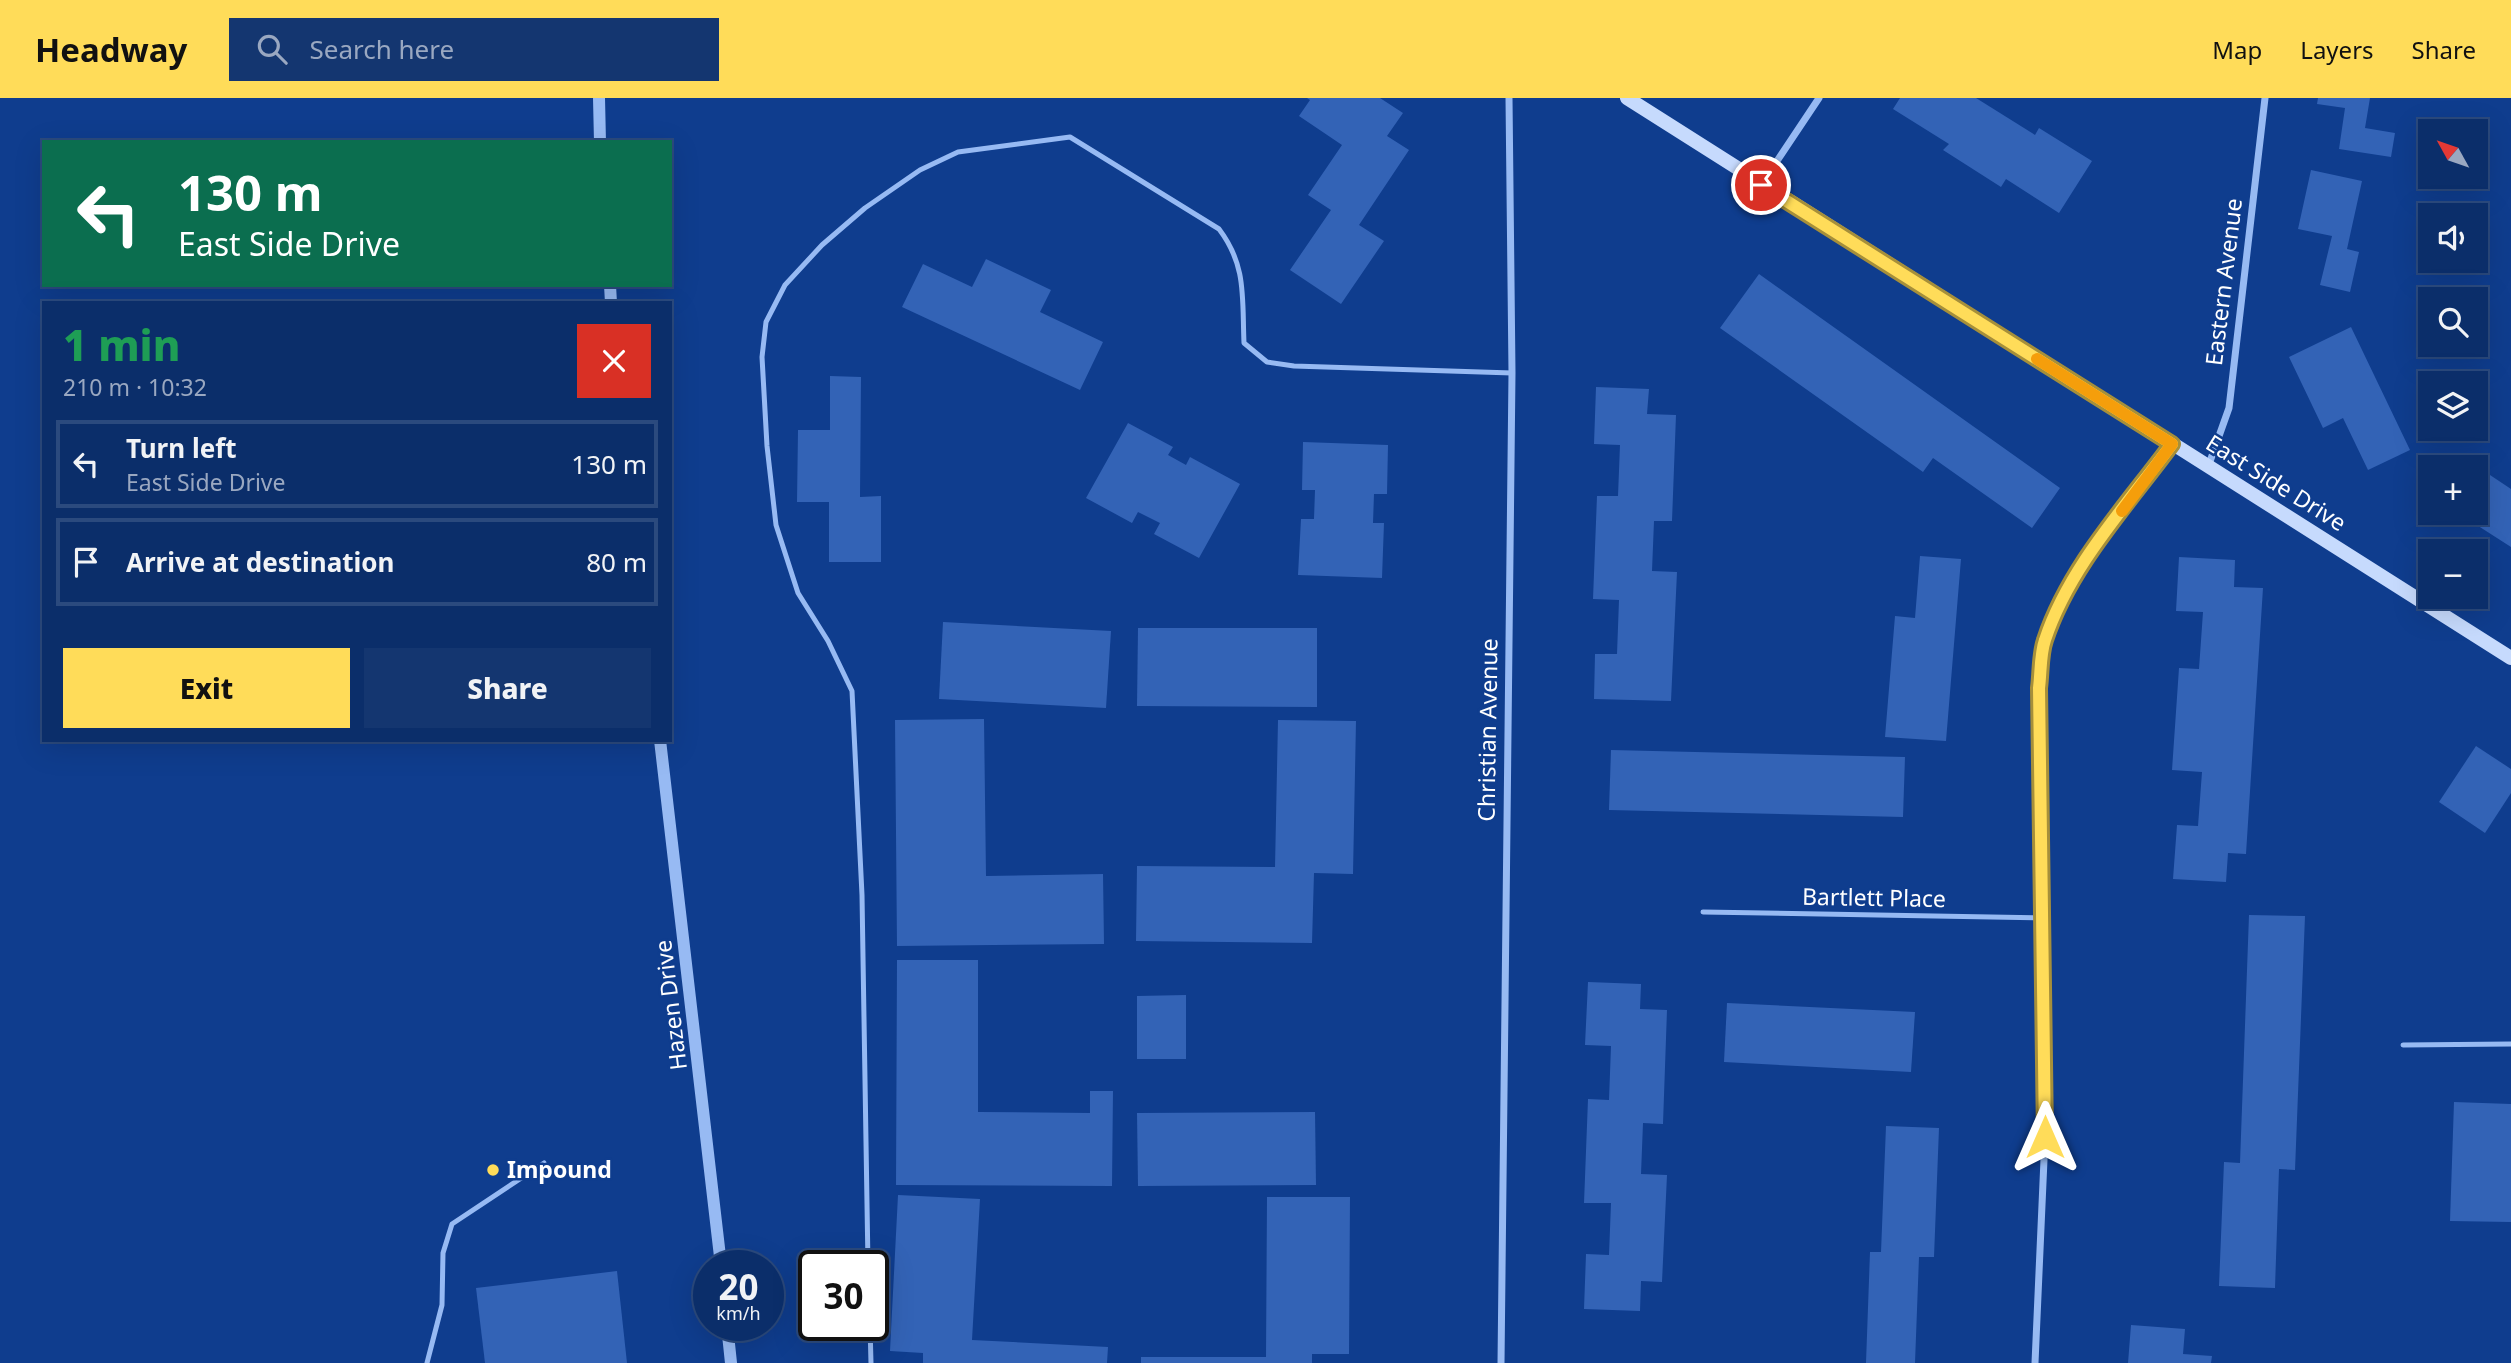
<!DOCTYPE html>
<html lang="en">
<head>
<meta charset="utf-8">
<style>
	body { margin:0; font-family:"Noto Sans",sans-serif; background:#143670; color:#f1f3f6; height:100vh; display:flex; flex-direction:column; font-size:26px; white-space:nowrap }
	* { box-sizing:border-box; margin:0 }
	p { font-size:23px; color:#9aa8c1 }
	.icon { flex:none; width:38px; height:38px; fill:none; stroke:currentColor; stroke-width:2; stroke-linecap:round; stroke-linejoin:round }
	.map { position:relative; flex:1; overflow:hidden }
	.panel { position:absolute; left:42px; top:203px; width:630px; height:441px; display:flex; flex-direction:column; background:#0b2e6a; border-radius:0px; box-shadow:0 7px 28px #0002,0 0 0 2px #2b4a7e }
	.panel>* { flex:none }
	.hud { position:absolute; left:42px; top:42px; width:630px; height:147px; border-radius:0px; box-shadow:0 7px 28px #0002,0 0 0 2px #2b4a7e; background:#0b6e4f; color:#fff; overflow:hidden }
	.needle { width:46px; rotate:310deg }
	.controls { position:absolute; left:2418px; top:21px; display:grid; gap:14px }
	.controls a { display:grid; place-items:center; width:70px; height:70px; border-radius:0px; background:#0b2e6a; box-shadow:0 7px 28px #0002,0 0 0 2px #2b4a7e; font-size:35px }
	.speed { position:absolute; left:693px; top:1152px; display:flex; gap:14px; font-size:35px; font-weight:700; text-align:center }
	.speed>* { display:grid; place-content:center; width:91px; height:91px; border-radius:50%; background:#0b2e6a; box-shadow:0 7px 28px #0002,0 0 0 2px #2b4a7e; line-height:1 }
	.speed small { font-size:18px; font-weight:400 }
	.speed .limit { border:4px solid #111; border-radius:10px; background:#fff; color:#111 }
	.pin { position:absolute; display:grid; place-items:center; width:60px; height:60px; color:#fff; margin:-30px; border:4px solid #fff; border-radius:50%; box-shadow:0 2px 7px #0007 }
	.me { position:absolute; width:77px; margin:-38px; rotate:0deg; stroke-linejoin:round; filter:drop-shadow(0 0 5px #0008) }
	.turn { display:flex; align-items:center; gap:24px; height:147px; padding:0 21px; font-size:32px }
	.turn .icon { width:91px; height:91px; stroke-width:2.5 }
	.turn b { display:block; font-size:49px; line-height:60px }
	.round { display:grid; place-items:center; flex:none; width:74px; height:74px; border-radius:0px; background:#143670 }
	.head { display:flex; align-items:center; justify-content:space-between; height:119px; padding:0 21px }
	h1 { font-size:42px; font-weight:800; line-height:52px; color:#1e9e55 }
	.primary-button { display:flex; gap:14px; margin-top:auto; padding:14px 21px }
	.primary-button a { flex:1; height:80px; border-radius:0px; background:#ffdc59; color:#111; font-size:28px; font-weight:800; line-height:80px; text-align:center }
	.primary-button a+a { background:#143670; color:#f1f3f6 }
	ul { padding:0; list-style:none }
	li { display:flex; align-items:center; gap:21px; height:88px; margin:0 14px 10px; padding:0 7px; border:4px solid #2b4a7e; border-radius:0px }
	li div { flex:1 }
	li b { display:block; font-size:26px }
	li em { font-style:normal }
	header { display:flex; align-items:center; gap:42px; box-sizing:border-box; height:98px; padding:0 35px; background:#ffdc59; color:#111 }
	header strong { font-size:33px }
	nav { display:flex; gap:38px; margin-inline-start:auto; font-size:24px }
	.search { width:490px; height:63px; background:#143670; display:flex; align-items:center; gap:18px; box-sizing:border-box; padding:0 24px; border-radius:0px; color:#9aa8c1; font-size:26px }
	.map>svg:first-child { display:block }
</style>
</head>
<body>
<header>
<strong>Headway</strong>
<div class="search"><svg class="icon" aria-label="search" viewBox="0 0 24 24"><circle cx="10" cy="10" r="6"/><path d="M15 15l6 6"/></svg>Search here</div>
<nav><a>Map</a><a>Layers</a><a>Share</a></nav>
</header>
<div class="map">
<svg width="2511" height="1265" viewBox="0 0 2511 1265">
	<rect width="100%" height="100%" fill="#0f3d8e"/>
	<g fill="#3363b6">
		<path d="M1307,0H1380L1403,15L1387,38L1409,52L1359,127L1384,143L1341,206L1290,172L1331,112L1308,97L1342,47L1299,18L1310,2Z"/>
		<path d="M1900,0H1976L2035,37L2039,30L2092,63L2059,115L2006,81L2001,89L1943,52L1949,46L1893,11Z"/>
		<path d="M2318,0H2370L2365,30L2395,35L2391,59L2339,51L2345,10L2317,6Z"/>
		<path d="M2311,72L2362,83L2347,151L2359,154L2350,194L2320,187L2332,138L2298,131Z"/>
		<path d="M986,161L1051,192L1040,214L1103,244L1080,292L902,209L923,166L972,189Z"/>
		<path d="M1759,176L2060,390L2032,430L1933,360L1923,374L1720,230Z"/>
		<path d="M2351,229L2410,352L2368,372L2343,320L2323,330L2289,259Z"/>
		<path d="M830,278L861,279L860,399L881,398V464H829V404H797L798,332H830Z"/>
		<path d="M1596,289L1649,291L1647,316L1676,317L1672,423H1654L1652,473L1677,474L1671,603L1594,601L1595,556H1617L1619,502L1593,501L1597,398H1618L1620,347L1594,346Z"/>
		<path d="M1128,325L1173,349L1168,357L1186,367L1190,359L1240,386L1199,460L1154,436L1160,425L1138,414L1132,425L1086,400Z"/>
		<path d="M1303,344L1388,347L1387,396H1374L1373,425H1384L1382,480L1298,477L1301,421H1314L1315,392H1302Z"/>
		<path d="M2478,369L2511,391V449L2458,415H2476Z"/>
		<path d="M1920,458L1961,461L1946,643L1885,639L1895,518L1915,520Z"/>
		<path d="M2179,459L2235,462L2234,489L2263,490L2246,756L2228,755L2226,784L2173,781L2177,727L2198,728L2202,674L2172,672L2179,570L2199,571L2203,514L2176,513Z"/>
		<path d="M943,524L1111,533L1106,610L939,601Z"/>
		<path d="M1138,530H1317V609L1137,608Z"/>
		<path d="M984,621L986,778L1103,776L1104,846L897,848L895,622Z"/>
		<path d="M1278,622L1356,623L1353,776L1314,775L1312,845L1136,843L1137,768L1275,769Z"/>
		<path d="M2476,648L2511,671V695L2485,735L2439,704Z"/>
		<path d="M1611,652L1905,659L1903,719L1609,712Z"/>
		<path d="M2249,817L2305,818L2295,1072L2279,1071L2275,1190L2219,1188L2224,1064L2240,1065Z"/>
		<path d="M897,862H978V1014L1090,1015V993H1113L1112,1088L896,1087Z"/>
		<path d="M1588,884L1641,886L1640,911L1667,912L1663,1026L1643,1025L1641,1076L1667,1077L1662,1184L1641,1183L1640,1213L1584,1211L1586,1156L1609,1157L1611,1105H1584L1588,1001L1609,1002L1611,948L1585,947Z"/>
		<path d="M1186,897V961H1137V898Z"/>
		<path d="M1727,905L1915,914L1911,974L1724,964Z"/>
		<path d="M2454,1004L2511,1006V1124L2450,1123Z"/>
		<path d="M1315,1014L1316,1087L1138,1088L1137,1015Z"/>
		<path d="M1886,1028L1939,1030L1934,1159H1919L1915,1265H1866L1870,1154H1881Z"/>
		<path d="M898,1097L980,1101L972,1242L1108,1249L1107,1265H923V1255L890,1253Z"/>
		<path d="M1267,1099H1350L1349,1256H1312V1265H1141V1259H1266Z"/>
		<path d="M617,1173L627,1265H485L476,1190Z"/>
		<path d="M2131,1227L2185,1231L2183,1256L2212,1258L2211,1265H2128Z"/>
	</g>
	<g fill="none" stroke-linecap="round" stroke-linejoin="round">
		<g stroke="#97baf3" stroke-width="5">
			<path d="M1703,814L2043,820"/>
			<path d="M2403,947L2511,946"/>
			<path d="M868,1167L862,797L852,593L828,543L798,495L776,427L767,348L762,259L766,224L785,187L822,147L865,110L920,72L958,54L1070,39L1219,131C1247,168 1242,200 1244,245L1267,264L1294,268L1512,275"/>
			<path d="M870,1227L871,1265"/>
			<path d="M427,1265L442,1207L443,1155L452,1126L544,1065"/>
		</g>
		<g stroke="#97baf3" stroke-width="7">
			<path d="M1761,87L1819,0"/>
			<path d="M2208,369L2229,310L2265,0"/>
			<path d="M1501,1265L1512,275L1509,0"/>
			<path d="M2035,1265L2045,1039L2039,590C2041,574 2041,556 2045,542C2069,469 2127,407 2172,346"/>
		</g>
		<g stroke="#97baf3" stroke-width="12">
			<path d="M599,0L600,44"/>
			<path d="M610,187L611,205"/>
			<path d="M660,642L721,1167"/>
			<path d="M727,1227L731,1265"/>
		</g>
		<path stroke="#c6dafd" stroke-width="14" d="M1627,0L2511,560"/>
	</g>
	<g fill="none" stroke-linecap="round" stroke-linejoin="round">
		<g stroke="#a68f3a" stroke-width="18">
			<path id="route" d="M1761,87L2172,346C2127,407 2069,469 2045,542C2040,556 2041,575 2039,590L2045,1039"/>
		</g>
		<use href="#route" stroke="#ffdc59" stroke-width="12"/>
		<path stroke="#f59e0b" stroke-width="12" d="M2037,261L2172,346L2122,413"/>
	</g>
	<circle fill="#ffdc59" stroke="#0f3d8e" stroke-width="2.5" cx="493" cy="1072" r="7"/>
	<g text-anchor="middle" stroke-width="5" stroke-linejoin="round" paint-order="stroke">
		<g font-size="23" fill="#fff" stroke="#0f3d8e">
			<text transform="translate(2224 184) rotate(-83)" y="8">Eastern Avenue</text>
			<text transform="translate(2276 385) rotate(32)" y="8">East Side Drive</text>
			<text transform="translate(1488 632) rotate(-89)" y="8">Christian Avenue</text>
			<text transform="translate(1874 800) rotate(1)" y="8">Bartlett Place</text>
			<text transform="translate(671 907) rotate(-97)" y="8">Hazen Drive</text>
		</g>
		<g font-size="23" font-weight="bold" fill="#fff" stroke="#0f3d8e" text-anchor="start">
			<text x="507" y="1080">Impound</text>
		</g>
	</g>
</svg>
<div class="controls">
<a><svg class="needle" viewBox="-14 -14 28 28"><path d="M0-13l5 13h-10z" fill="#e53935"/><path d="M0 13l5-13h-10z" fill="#9aa8c1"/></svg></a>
<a><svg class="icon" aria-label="sound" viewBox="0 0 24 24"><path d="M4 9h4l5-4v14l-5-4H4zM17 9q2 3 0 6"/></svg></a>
<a><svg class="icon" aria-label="search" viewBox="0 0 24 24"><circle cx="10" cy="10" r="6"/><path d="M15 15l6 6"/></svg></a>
<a><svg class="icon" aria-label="layers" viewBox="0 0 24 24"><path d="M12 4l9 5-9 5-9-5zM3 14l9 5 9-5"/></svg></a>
<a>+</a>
<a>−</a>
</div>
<div class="speed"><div>20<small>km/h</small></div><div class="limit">30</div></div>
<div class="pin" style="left:1761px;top:87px;background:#d93025"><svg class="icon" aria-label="arrive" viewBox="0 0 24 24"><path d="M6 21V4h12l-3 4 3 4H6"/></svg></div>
<svg class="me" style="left:2045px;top:1039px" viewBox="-20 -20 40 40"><path d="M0-17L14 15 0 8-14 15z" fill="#ffdc59" stroke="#fff" stroke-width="4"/></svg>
<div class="hud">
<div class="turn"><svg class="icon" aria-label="left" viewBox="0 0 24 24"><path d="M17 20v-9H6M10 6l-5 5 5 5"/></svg><div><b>130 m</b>East Side Drive</div></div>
</div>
<section class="panel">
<div class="head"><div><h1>1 min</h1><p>210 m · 10:32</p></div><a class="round" style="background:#d93025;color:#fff"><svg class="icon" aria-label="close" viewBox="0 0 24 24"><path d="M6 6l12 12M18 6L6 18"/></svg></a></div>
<ul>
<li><svg class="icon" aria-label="left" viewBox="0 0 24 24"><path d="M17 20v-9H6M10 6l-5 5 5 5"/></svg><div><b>Turn left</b><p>East Side Drive</p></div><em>130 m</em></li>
<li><svg class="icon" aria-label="arrive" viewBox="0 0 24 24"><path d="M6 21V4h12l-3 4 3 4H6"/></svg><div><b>Arrive at destination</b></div><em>80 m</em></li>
</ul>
<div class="primary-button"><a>Exit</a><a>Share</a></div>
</section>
</div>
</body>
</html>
